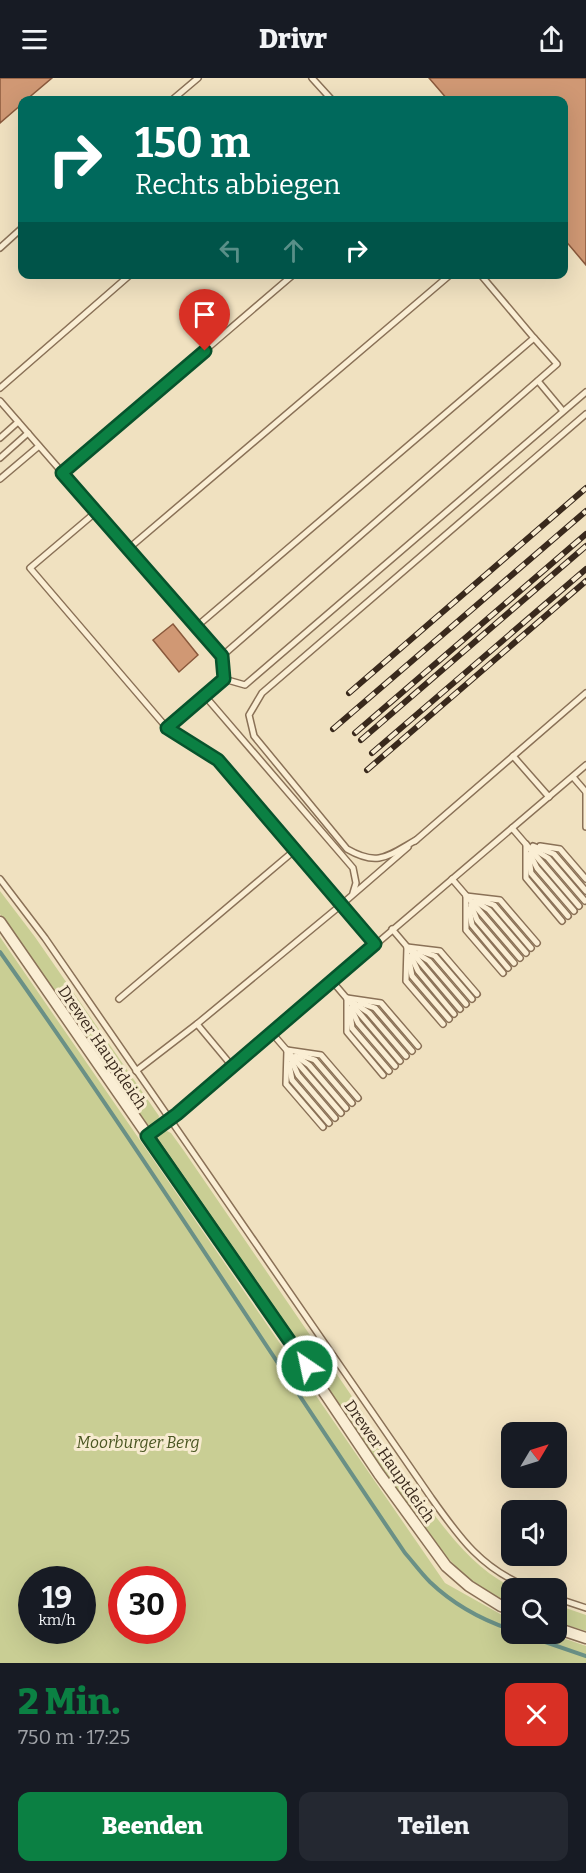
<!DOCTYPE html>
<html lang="de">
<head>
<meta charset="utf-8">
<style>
	body { margin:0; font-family:Bitter,serif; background:#242831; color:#f1f3f6; height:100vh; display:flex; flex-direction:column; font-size:22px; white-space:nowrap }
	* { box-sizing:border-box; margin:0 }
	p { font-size:20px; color:#9ea1a6 }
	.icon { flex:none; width:33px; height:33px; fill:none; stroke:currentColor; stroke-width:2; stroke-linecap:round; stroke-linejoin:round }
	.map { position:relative; height:1585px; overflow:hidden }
	.sheet { display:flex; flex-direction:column; background:#171b24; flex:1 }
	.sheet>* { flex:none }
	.banner { position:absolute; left:18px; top:18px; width:550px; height:183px; border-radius:12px; box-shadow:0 6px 24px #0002; background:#00695c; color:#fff; overflow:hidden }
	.needle { width:39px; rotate:52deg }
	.controls { position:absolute; left:501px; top:1344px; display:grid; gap:12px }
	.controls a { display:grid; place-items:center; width:66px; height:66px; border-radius:12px; background:#171b24; box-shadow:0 6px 24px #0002; font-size:30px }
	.speed { position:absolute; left:18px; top:1488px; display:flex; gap:12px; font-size:30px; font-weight:700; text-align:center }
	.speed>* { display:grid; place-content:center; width:78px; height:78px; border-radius:50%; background:#171b24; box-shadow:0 6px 24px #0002; line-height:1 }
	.speed small { font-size:15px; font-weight:400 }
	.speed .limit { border:9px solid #d22; background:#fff; color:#111 }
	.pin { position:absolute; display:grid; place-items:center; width:51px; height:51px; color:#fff; margin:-62px -26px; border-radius:50% 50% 50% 0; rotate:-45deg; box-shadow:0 0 6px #0007 }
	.pin .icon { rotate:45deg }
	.me { position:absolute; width:66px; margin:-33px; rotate:326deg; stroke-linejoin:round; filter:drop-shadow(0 0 4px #0008) }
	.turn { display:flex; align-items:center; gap:21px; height:126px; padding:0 18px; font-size:27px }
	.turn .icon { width:78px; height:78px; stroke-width:2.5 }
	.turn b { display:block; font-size:42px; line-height:51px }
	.lanes { display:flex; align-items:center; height:57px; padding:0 18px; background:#0003; justify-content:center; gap:30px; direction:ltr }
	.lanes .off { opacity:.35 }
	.round { display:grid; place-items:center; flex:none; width:63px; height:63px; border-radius:12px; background:#242831 }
	.head { display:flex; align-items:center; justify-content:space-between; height:102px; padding:0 18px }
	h1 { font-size:36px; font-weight:800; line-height:45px; color:#0b8043 }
	.action { display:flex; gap:12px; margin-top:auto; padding:12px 18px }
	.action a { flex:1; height:69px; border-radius:12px; background:#0b8043; color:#fff; font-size:24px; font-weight:800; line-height:69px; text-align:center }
	.action a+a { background:#242831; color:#f1f3f6 }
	header { display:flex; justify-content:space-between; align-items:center; height:78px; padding:0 18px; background:#171b24; font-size:27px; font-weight:800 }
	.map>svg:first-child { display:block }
</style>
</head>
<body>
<header><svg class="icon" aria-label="menu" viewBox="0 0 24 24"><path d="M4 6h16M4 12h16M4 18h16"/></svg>Drivr<svg class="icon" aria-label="share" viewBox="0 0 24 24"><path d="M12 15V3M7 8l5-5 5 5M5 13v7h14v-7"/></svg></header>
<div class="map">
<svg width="586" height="1585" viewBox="0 0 586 1585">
	<rect width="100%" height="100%" fill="#f0e1c0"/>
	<g fill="#c9ce94" fill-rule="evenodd">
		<path d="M0,813L35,859L159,1038C158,1045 154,1048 148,1049L0,836Z"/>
		<path d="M0,859L445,1505L511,1542L512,1556H551L586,1568V1585H0ZM32,1502H82V1552H32ZM122,1502H172V1552H122Z"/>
		<path d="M167,1053L171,1055L184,1073L364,1336L361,1346L399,1400L408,1402C439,1442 466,1486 513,1510L511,1528C469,1509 441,1474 414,1438L154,1062L162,1054Z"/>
		<path d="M557,1527L586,1537V1553L557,1544Z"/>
	</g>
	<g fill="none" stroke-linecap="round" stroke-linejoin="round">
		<g stroke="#6a9086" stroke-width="4">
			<path d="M0,874C140,1071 269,1275 405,1475C413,1484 421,1495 430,1504C453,1526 482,1542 512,1552"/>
			<path d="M522,1556L586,1578"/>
		</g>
	</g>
	<g fill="#d09874" stroke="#8a593c" stroke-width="1.5">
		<path d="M0,0H52L26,22H22V26L0,45Z"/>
		<path d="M429,0H586V187L564,161V22H448Z"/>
		<path d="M173,546L198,577L179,594L153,562Z"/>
	</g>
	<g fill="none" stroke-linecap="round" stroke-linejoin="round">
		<g stroke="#8a7157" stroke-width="8">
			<g id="lane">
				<path d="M312,0L332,22"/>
				<path d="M172,22L198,0"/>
				<path d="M0,170L22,150"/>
				<path d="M538,303L563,333"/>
				<path d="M0,310L131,196"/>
				<path d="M0,323L222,578L557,286L534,260"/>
				<path d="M0,360L18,344"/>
				<path d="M0,380L28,355"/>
				<path d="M62,395L294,196"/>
				<path d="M0,401L39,368"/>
				<path d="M96,434L30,490L167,650L218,682L375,866"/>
				<path d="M128,471L451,196"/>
				<path d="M196,549L534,260L480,196"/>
				<path d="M224,601L245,607L586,314"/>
				<path d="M205,618L353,790L356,805L353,815"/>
				<path d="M167,650L224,601L222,578"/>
				<path d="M513,678L549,719"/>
				<path d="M573,699L586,714"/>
				<path d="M586,714V749"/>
				<path d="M512,750L579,828"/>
				<path d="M416,762C388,778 378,789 347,771L254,658L249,637L262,615L586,336"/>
				<path d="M415,763L586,615"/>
				<path d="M526,766V800L562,843"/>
				<path d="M533,768L554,776L586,813"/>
				<path d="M540,768L560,771L586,801"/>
				<path d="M532,770L548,780L585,823"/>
				<path d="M530,776L537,790L574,833"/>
				<path d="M529,779L531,795L568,838"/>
				<path d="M0,801L45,860L430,1418C459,1459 481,1491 530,1510"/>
				<path d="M452,801L520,880"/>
				<path d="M466,818L500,822L537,865"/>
				<path d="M466,818V852L503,895"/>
				<path d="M479,822L494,827L531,870"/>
				<path d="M475,823L489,832L526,875"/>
				<path d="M471,827L477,842L514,885"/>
				<path d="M469,831L472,847L508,890"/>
				<path d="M392,851L460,931"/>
				<path d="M407,869L440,873L477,916"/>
				<path d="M407,869L406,903L443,946"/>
				<path d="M413,873L429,883L466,926"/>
				<path d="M420,873L435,878L472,921"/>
				<path d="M411,878L418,893L454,936"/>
				<path d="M409,882L412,898L449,941"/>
				<path d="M332,903L400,983"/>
				<path d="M347,920L381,925L418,968"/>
				<path d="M347,920V954L383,997"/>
				<path d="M119,921L295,772"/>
				<path d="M354,925L369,935L406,978"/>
				<path d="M360,925L375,930L412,973"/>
				<path d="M351,930L358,945L395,988"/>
				<path d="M350,934L352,950L389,993"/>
				<path d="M197,946L232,988"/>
				<path d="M271,954L341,1035"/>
				<path d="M287,972L321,977L358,1020"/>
				<path d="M287,972L286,1006L323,1049"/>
				<path d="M300,977L315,982L352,1025"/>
				<path d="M296,978L309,987L346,1030"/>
				<path d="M290,979L298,997L335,1040"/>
				<path d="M289,986L292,1002L329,1045"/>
				<path d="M136,993L197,946L341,827L408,769"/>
				<path d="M148,1057L177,1036L586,687"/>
				<path d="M556,1520L586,1530"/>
			</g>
		</g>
		<g stroke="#8a7157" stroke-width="13">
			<g id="street">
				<path d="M0,844L283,1253L379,1396L446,1488L469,1508L501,1528L512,1532"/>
				<path d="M556,1550L586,1560"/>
			</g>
		</g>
		<use href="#lane" stroke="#faeed4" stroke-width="5"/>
		<use href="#street" stroke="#faeed4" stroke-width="10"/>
		<g stroke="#39291c" stroke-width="6">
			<g id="rail">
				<path d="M349,615L586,410"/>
				<path d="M333,651L586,433"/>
				<path d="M355,655L586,456"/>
				<path d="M361,662L586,468"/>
				<path d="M372,675L586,491"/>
				<path d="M367,692L586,503"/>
			</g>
		</g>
		<use href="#rail" stroke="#f7ebd0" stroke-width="4" stroke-dasharray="11" stroke-linecap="butt"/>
	</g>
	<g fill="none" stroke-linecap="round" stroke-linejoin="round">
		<g stroke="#07532c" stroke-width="15">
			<path id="route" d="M205,273L62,395L222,578L224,601L167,650L218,682L375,866L177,1036L147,1058L307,1288"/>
		</g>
		<use href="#route" stroke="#0b8043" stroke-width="10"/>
	</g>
	<g text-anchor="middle" stroke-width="6" stroke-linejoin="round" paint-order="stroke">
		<g font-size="16" fill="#39291c" stroke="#f7ebd0">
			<text transform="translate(103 969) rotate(56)" y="6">Drewer Hauptdeich</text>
			<text transform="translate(390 1383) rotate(55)" y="6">Drewer Hauptdeich</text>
		</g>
		<g font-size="16" font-style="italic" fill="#4a5622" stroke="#f7ebd0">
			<text x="138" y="1370">Moorburger Berg</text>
		</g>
	</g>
</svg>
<div class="controls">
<a><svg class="needle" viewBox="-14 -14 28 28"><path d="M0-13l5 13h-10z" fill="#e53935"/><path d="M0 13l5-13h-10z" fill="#9ea1a6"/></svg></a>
<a><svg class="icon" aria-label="sound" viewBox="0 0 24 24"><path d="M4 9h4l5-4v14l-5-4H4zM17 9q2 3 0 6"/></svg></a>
<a><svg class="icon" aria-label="search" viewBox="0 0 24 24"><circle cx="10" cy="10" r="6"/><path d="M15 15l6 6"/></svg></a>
</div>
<div class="speed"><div>19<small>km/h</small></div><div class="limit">30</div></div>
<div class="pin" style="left:205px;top:273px;background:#d93025"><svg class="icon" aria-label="arrive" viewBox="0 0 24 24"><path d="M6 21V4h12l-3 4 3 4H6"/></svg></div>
<svg class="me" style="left:307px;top:1288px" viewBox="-20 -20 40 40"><circle r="17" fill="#0b8043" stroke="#fff" stroke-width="3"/><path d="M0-11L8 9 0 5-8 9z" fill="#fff"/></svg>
<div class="banner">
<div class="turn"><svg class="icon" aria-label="right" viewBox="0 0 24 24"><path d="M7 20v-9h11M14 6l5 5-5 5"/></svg><div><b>150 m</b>Rechts abbiegen</div></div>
<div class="lanes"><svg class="icon off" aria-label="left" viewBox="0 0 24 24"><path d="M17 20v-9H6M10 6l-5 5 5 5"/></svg><svg class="icon off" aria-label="ahead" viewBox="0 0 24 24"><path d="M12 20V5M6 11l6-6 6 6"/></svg><svg class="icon" aria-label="right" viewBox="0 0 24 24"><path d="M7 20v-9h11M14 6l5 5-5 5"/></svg></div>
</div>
</div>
<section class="sheet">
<div class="head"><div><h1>2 Min.</h1><p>750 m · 17:25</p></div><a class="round" style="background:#d93025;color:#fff"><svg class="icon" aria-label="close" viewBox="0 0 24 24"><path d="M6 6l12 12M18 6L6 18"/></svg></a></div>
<div class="action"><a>Beenden</a><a>Teilen</a></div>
</section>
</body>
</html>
